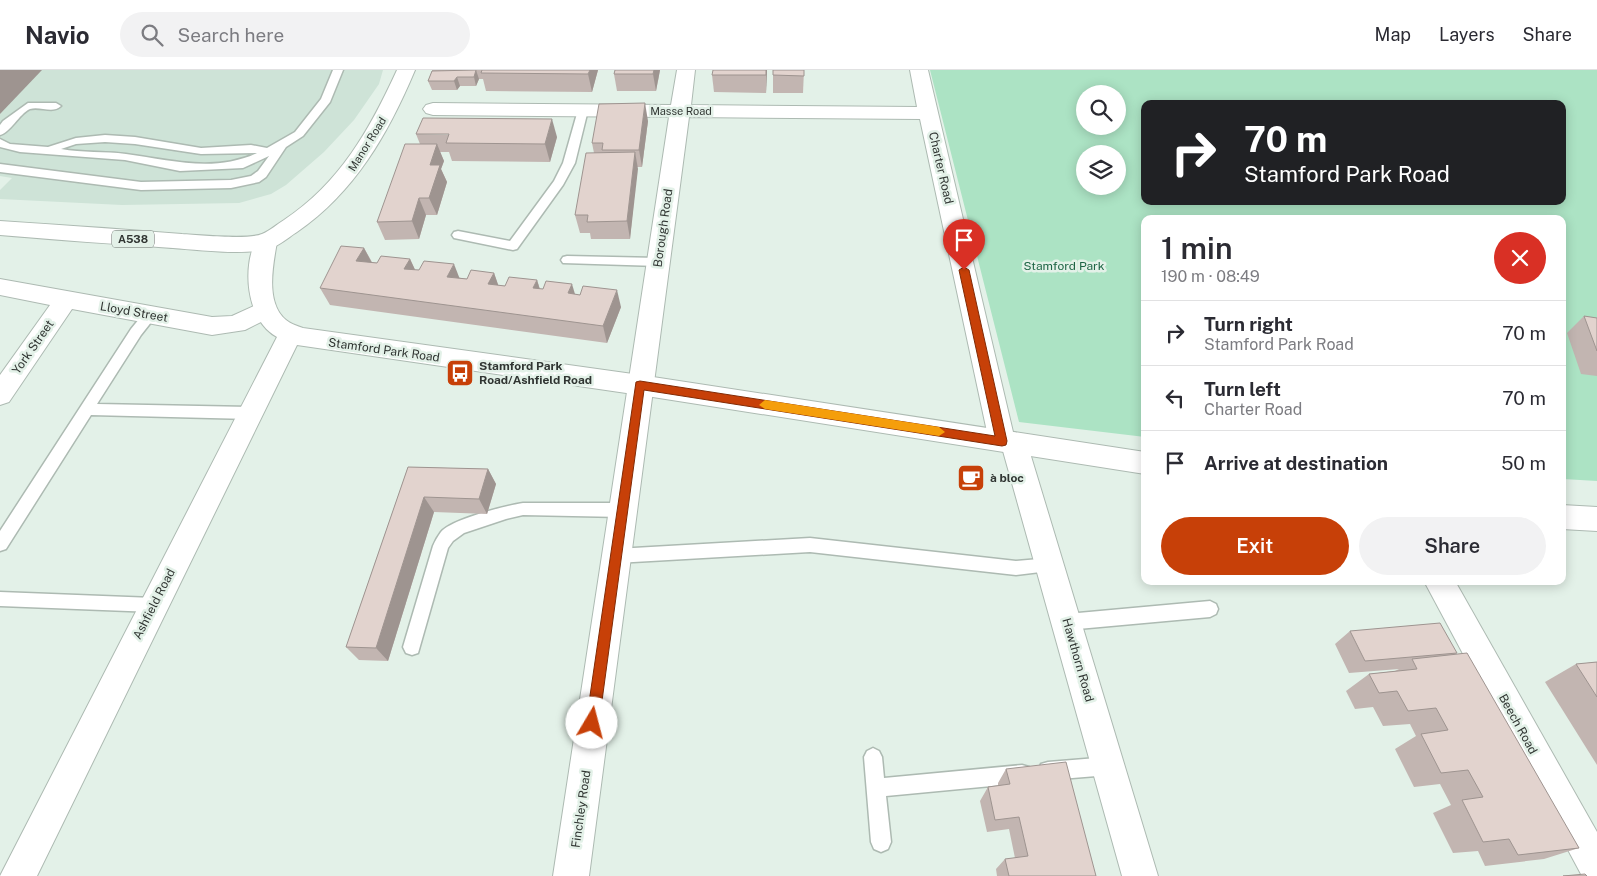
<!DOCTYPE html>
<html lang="en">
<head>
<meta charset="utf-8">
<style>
	body { margin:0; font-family:"Public Sans",sans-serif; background:#f2f2f3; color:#2b2b33; height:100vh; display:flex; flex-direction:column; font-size:19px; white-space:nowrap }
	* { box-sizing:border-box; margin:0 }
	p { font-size:16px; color:#7c7c81 }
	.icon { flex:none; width:28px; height:28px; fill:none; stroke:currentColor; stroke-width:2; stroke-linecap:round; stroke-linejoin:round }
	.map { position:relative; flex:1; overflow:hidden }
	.panel { position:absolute; left:1141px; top:145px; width:425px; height:370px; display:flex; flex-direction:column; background:#fff; border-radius:10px; box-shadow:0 2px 12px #0003 }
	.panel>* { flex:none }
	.hud { position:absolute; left:1141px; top:30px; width:425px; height:105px; border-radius:10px; box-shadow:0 2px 12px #0003; background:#202124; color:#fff; overflow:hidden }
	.controls { position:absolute; left:1076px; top:15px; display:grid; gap:10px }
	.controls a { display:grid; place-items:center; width:50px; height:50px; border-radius:50%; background:#fff; box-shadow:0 2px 12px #0003; font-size:25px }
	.pin { position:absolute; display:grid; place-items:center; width:42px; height:42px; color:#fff; margin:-51px -21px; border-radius:50% 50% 50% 0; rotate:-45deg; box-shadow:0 0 5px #0007 }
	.pin .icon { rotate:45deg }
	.me { position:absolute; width:55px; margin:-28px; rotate:8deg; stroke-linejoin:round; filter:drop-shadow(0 0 4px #0008) }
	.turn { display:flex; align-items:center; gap:18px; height:105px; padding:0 20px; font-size:22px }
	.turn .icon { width:65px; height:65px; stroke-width:2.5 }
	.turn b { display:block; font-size:35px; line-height:42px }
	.round { display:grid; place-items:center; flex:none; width:52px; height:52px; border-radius:26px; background:#f2f2f3 }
	.headline { display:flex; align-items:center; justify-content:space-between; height:85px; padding:0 20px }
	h1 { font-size:30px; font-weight:600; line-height:38px }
	.primary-button { display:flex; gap:10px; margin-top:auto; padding:10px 20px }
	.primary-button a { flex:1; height:58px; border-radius:30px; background:#c74008; color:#fff; font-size:20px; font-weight:600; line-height:58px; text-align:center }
	.primary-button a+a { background:#f2f2f3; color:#2b2b33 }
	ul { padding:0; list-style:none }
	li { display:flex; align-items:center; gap:15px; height:65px; padding:0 20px; border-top:1px solid #e1e1e2 }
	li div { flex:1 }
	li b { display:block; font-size:19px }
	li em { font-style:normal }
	header { display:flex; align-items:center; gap:30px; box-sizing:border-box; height:70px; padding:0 25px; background:#fff; border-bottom:1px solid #e1e1e2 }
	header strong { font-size:24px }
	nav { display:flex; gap:28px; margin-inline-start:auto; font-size:18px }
	.search { width:350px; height:45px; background:#f2f2f3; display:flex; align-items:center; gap:12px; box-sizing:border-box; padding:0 18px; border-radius:28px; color:#7c7c81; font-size:19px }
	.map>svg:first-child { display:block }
</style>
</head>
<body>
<header>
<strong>Navio</strong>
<div class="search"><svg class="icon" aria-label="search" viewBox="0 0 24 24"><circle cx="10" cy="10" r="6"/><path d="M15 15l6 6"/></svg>Search here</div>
<nav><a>Map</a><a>Layers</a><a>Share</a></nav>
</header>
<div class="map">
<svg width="1597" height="806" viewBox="0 0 1597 806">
	<rect width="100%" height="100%" fill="#e3f1e8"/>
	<path fill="#cee3d7" d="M0,0H383L379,14L354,50L324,82L286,115L271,124L239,133L122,135L0,129V120L12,108L0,106Z"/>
	<path fill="#ace3c4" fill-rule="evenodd" d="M930,0H1597V411L1563,409L1562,149H1145V367L1019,352ZM1085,24H1118V56H1085ZM1145,34H1562V131H1145ZM1085,84H1118V116H1085Z"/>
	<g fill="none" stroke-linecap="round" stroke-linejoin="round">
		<g stroke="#adbab2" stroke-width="3">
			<g id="service">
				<path d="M333,0H343L330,32L303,66L286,77L266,107L259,112L231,118L141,120L0,102V94L141,112L231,110L251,106L258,101L269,86L243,98L180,101L125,90L20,82L0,77V69L10,74L48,77L76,68L105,65L135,67L201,78L251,75L267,78L295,62L321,29ZM105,72L135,74L201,84L257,83C214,103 171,90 126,84C105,81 82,83 61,79L76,74Z"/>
				<path d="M28,33H56L61,36C53,44 40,36 30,39C19,44 10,63 0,65V55L3,51Z"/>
				<path d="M583,37L588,40L575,93L563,115L517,179L513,180L454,168L452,165L454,162L458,161L510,171L554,111L563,93L578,40Z"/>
				<path d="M567,186L658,188L664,192L658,196L563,193L561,190L563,187Z"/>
				<path d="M149,241L154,243L156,246L141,265L97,334L250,337L255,339L257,343L255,347L250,349L91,345L6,479L0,481V461L131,259L144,243Z"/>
				<path d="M523,433H622L627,435L630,440L627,445L622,447L523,445L506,449L464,463L453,471L448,478L418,583L412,585L406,583L403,577L433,476C435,471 438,466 441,462C452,449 505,436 523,433Z"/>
				<path d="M810,468L1016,491L1051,488L1057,490L1059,495L1057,500L1016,505L810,482L616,493L610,491L608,486L610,481L616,479Z"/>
				<path d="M0,522L154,528L160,530L162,535L160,540L154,542L0,536Z"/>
				<path d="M1210,531L1216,534L1218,539L1216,544L1210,547L1067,560L1061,557L1059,552L1061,547L1067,544Z"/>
				<path d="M873,678L879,681L882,687L884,708L1022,695L1029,697L1031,704L1029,711L1022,713L886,726L891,772L888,779L881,782L874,779L871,772L864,687L867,681Z"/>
				<path d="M1109,687L1116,689L1118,696L1116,703L1109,705L1048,710L1041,708L1039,701L1041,694L1048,692Z"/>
			</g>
		</g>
		<g stroke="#adbab2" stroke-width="2">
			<g id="minor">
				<path d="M677,0H695L691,35L917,37L910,0H928L1013,362L1023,365L1027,373L1158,806H1122L1003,381L993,379L989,371L920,49L689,47L589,806H553L669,47L433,45L426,43L423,39L426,35L433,33L671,35Z"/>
				<path d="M0,209L212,247L232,246L265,231L273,234L277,240L273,246L245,260L212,265L72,239L9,332L0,335V305L50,235L0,225Z"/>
				<path d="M1424,511H1455L1597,762V806H1582Z"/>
			</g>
		</g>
		<g stroke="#adbab2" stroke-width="2">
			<g id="tertiary">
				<path d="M266,164L274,167L277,172C273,195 265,233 286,250C291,254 297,256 303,258L640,305L1145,382V404L640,325L297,275L37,806H0L277,267C246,251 241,194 258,167Z"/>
				<path d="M1562,435L1597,437V461L1562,459Z"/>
			</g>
		</g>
		<g stroke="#adbab2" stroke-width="2">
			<path id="primary" d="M397,0H415C388,64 355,122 297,162C289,167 280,175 271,178C248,186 199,180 173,178C116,174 58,170 0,165V151C61,155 121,159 182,164C199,165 248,170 262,164C270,161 277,154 284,150C340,113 370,59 397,0Z"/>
		</g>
		<use href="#service" fill="#fff" fill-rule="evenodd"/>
		<use href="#minor" fill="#fff" fill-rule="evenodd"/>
		<use href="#tertiary" fill="#fff" fill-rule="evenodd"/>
		<use href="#primary" fill="#fff" fill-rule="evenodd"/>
	</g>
	<g fill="#c2b5b1">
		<path d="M432,0H598L592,22L486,21L483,9H479L476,16H460L457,20H432L428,11L432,1Z"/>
		<path d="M615,0H660L656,21H617L614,4Z"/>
		<path d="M767,0L766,23L714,22L712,5Z"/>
		<path d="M804,0L803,23H773V5Z"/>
		<path d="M648,51L642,97H637L630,169H591L590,163H580L575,145L594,83L592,73Z"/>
		<path d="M416,64L557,67L550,92L452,91L449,82H440L444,91L441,99L447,112L437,145H426L419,169L385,170L377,152L420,74Z"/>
		<path d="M364,178L372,192L377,193L410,189L415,200L467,209L494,203L498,215L505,216L537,210L540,219L575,224L621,237L607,273L330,235L320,218Z"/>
		<path d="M1584,246L1597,248V306L1581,304L1567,263Z"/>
		<path d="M408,397L488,399L496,414L487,444L434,442L388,591L359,590L346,577Z"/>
		<path d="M1350,561L1457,583L1454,585L1579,778L1544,789L1485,796L1478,781L1453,783L1433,743L1451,735L1440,714L1414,717L1395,679L1416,666L1410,654L1383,656L1373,637L1355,639L1346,621L1369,604L1395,601L1399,599L1349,603L1335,574Z"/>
		<path d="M1597,592V695L1545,612L1576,594Z"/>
		<path d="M1006,699L1096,806H997L996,799L1005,789L1015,788L1009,759L987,762L980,731L988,717L998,716V713Z"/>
	</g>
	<g fill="#9e9490">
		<path d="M0,0H42L0,44Z"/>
		<path d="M476,0L479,9L476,16L474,7Z"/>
		<path d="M590,0H598L592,22L588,4Z"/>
		<path d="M654,0H660L656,21L653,4Z"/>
		<path d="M766,0H767L766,23Z"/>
		<path d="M457,7L460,16L457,20L454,11Z"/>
		<path d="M645,33L648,51L642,97L639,80Z"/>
		<path d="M552,49L557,67L550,92L545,74Z"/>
		<path d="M437,74L444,91L441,99L447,112L437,145L429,128L430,95Z"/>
		<path d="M635,82L638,99L630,169L627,151Z"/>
		<path d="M419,128L426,145L419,169L412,151Z"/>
		<path d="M364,178L373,195L356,191Z"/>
		<path d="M410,189L418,206L404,199Z"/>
		<path d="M454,194L461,212L447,207Z"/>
		<path d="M494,203L500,220L488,214Z"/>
		<path d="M537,210L542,227L533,218Z"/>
		<path d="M572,214L577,231L568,223Z"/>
		<path d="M617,220L621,237L607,273L603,256Z"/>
		<path d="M488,399L496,414L487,444L479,429Z"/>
		<path d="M424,427L434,442L388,591L376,578Z"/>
	</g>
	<g fill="#e2d3ce" stroke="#9e9490">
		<path d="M476,0L474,7H457L454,11H428L432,1Z"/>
		<path d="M482,0H590L588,4L481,3Z"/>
		<path d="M615,0H654L653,4H614Z"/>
		<path d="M713,0H766V5H712Z"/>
		<path d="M773,0H804V6L773,5Z"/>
		<path d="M645,33L639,80H602L603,73H592L599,34Z"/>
		<path d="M423,48L552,49L545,74L446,73L449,64H416Z"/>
		<path d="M405,74H437L430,95H440L429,128H419L412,151L377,152Z"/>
		<path d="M635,82L627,151L587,152L588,145H575L586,83Z"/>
		<path d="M341,176L364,178L356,191L377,193L381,186L410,189L404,199L419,200L424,191L454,194L447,207L467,209L471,200L494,203L488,214L505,216L509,207L537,210L533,218L543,219L546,211L572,214L568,223L580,225L583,216L617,220L603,256L320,218Z"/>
		<path d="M1584,246L1597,248V281Z"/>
		<path d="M408,397L488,399L479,429L424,427L376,578L346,577Z"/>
		<path d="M1440,553L1457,583L1365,591L1350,561Z"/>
		<path d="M1467,583L1579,778L1518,785L1509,769L1483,772L1462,730L1483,727L1468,700L1441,703L1421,664L1448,660L1436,638L1408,641L1397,621L1379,623L1369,604L1417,599L1412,589Z"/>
		<path d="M1597,592V627L1576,594Z"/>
		<path d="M1066,692L1096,806H1009L1005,789L1028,786L1019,747L995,750L988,717L1010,714L1006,699Z"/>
		<path d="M1585,804L1587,806H1563Z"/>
	</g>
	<path fill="#c74008" stroke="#812a05" d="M964,197L969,200L1007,371L1006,375L1002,376L644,320L599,653L597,658L592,660L588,658L586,653L636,312L640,311L995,366L959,200Z"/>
	<path fill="#f59e0b" d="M765,330L939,357L945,362L939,366L765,339L759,335Z"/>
	<defs>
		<g id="bus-square" transform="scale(1.4375)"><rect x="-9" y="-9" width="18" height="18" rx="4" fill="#c74008" stroke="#e3f1e8"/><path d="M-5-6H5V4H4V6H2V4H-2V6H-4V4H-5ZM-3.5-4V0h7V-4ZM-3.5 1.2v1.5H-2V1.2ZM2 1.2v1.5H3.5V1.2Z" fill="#fff"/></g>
		<g id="cafe-square" transform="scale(1.4375)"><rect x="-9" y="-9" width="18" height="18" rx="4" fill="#c74008" stroke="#e3f1e8"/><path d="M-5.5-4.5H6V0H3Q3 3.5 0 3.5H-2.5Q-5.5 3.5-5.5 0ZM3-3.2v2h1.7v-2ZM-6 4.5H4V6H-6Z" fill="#fff"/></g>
	</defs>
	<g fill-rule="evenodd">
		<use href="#bus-square" x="460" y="303"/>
		<use href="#cafe-square" x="971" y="408"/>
	</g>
	<g text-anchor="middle" stroke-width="5" stroke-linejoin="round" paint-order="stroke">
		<g font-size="11" fill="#303532" stroke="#e3f1e8">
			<text x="681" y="45">Masse Road</text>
			<text transform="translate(367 74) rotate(-58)" y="4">Manor Road</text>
		</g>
		<rect fill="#e3f1e8" stroke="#666d69" stroke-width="1" x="112" y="160.5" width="42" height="17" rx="4"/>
		<g font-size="11" font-weight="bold" fill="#303532">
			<text x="133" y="173">A538</text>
		</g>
		<g font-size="12" fill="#303532" stroke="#e3f1e8">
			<text transform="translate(941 98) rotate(77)" y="4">Charter Road</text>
			<text transform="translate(663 158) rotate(-82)" y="4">Borough Road</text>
			<text transform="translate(134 242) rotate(10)" y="4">Lloyd Street</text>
			<text transform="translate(33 277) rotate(-55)" y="4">York Street</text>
			<text transform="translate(384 280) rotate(8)" y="4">Stamford Park Road</text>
			<text transform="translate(154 534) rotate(-63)" y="4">Ashfield Road</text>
			<text transform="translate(1078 590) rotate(74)" y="4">Hawthorn Road</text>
			<text transform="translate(1518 654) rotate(61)" y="4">Beech Road</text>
			<text transform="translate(581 739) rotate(-82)" y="4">Finchley Road</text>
		</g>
		<g font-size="12" fill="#1d6444" stroke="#e3f1e8">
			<text x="1064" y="200">Stamford Park</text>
		</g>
		<g font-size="12" font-weight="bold" fill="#303532" stroke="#e3f1e8" text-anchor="start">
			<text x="479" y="300">Stamford Park<tspan x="479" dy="14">Road/Ashfield Road</tspan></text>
			<text x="990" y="412">à bloc</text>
		</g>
	</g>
</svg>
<div class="controls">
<a><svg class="icon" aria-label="search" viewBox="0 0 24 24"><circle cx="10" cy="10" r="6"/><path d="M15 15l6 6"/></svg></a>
<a><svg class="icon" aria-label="layers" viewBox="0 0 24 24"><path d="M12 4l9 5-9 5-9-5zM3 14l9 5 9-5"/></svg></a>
</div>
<div class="pin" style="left:964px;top:200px;background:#d93025"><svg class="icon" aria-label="arrive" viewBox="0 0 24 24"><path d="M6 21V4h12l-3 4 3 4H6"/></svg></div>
<svg class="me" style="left:592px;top:653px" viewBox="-20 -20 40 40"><circle r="19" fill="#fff"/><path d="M0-13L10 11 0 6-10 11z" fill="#c74008"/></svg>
<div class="hud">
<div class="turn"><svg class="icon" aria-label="right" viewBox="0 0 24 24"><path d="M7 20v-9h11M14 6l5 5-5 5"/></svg><div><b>70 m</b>Stamford Park Road</div></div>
</div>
<section class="panel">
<div class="headline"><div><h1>1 min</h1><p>190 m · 08:49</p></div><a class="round" style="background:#d93025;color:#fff"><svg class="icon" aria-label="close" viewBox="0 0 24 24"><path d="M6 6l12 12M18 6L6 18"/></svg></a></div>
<ul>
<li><svg class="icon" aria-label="right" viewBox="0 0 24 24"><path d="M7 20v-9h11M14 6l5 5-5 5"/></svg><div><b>Turn right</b><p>Stamford Park Road</p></div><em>70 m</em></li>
<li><svg class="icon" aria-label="left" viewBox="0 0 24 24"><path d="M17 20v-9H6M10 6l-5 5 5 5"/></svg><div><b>Turn left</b><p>Charter Road</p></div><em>70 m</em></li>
<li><svg class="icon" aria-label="arrive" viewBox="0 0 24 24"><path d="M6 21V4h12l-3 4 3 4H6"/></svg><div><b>Arrive at destination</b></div><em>50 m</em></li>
</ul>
<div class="primary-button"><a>Exit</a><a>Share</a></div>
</section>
</div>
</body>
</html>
